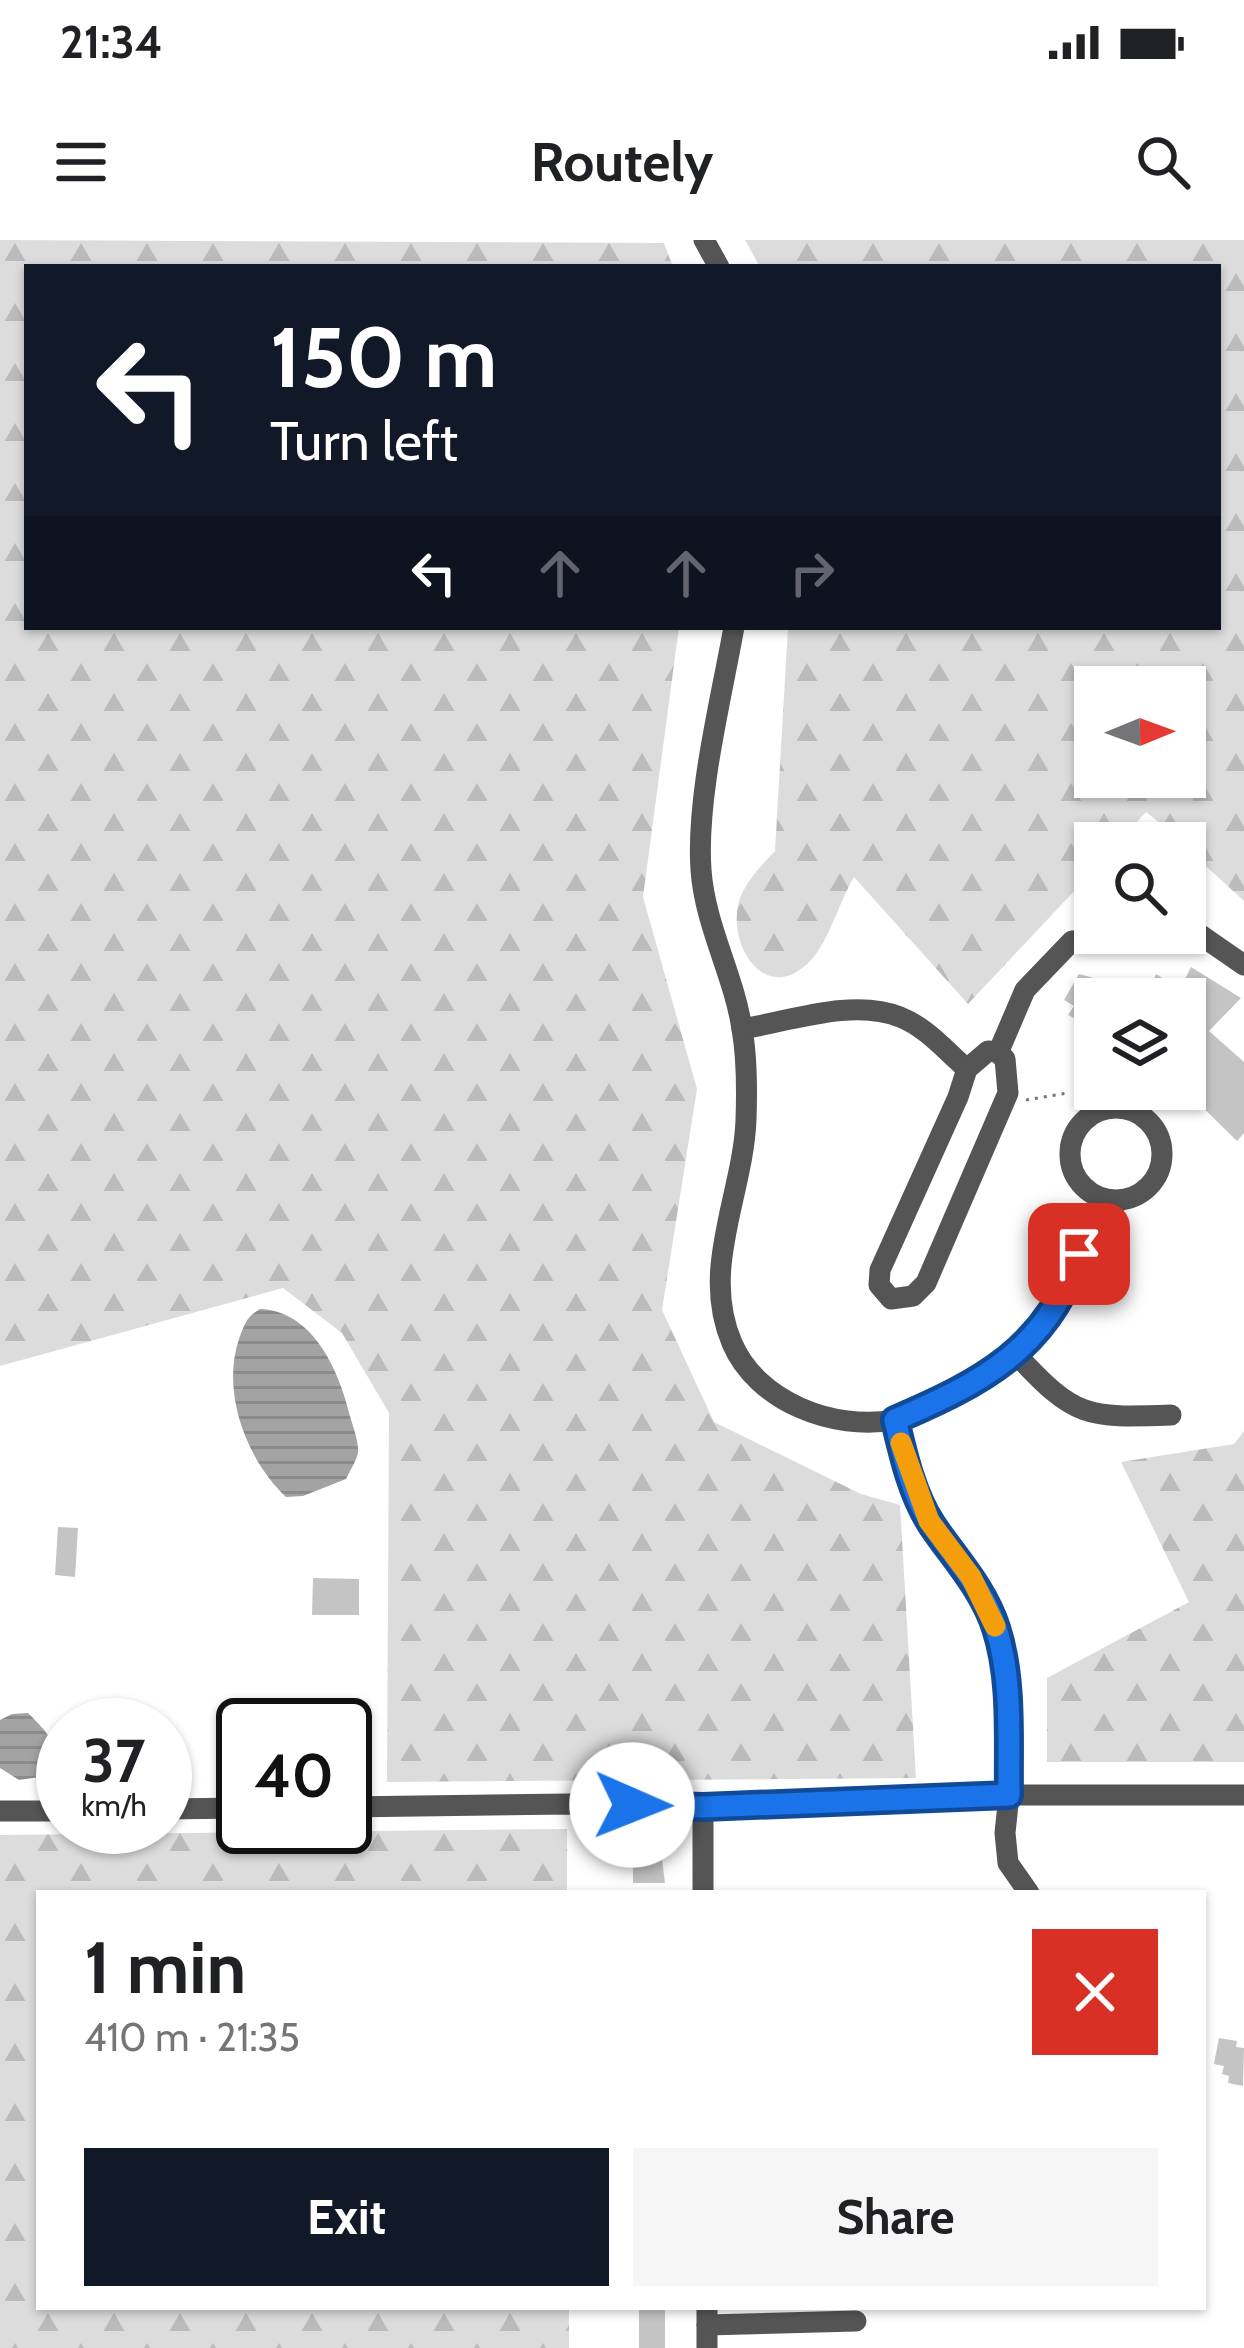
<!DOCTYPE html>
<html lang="en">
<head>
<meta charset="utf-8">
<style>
	body { margin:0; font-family:Cabin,sans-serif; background:#f6f6f6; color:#202124; height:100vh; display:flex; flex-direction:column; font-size:45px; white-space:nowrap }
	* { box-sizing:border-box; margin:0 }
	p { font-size:39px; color:#757577 }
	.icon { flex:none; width:66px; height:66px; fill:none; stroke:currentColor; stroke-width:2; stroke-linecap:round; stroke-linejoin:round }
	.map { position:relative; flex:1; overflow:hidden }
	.panel { position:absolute; left:36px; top:1650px; width:1170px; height:420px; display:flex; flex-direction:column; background:#fff; border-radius:0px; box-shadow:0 3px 9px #0004 }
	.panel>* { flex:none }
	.banner { position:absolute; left:24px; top:24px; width:1197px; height:366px; border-radius:0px; box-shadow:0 3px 9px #0004; background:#111827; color:#fff; overflow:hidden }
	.needle { width:78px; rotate:89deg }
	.controls { position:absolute; left:1074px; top:426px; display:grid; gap:24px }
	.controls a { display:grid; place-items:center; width:132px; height:132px; border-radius:0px; background:#fff; box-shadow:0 3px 9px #0004; font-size:60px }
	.speed { position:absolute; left:36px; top:1458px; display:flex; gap:24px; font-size:60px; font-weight:700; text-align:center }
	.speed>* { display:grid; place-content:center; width:156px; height:156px; border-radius:50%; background:#fff; box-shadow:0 3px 9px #0004; line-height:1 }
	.speed small { font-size:30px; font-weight:400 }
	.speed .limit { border:6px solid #111; border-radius:18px; background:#fff; color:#111 }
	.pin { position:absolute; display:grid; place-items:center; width:102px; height:102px; color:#fff; margin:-51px; border-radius:24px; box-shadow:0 6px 18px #0006 }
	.me { position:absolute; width:132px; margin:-66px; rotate:91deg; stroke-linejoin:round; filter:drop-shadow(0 0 9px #0008) }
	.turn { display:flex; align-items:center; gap:42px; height:252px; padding:0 48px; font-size:54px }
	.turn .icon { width:156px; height:156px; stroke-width:2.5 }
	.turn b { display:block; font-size:84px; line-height:102px }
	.lanes { display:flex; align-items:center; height:114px; padding:0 48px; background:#0003; justify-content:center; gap:60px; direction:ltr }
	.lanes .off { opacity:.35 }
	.round { display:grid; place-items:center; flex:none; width:126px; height:126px; border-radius:0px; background:#f6f6f6 }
	.headline { display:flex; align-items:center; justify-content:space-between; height:204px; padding:0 48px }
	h1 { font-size:72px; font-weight:800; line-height:90px }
	.cta { display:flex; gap:24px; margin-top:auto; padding:24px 48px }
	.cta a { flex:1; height:138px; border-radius:0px; background:#111827; color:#fff; font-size:48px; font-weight:800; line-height:138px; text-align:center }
	.cta a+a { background:#f6f6f6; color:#202124 }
	.status { display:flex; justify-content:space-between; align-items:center; height:84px; padding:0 60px; background:#fff; direction:ltr }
	.status svg { height:33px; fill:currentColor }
	header { display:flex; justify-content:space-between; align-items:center; height:156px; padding:0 48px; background:#fff; font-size:54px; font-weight:800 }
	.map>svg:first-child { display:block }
</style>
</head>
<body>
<div class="status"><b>21:34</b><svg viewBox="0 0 49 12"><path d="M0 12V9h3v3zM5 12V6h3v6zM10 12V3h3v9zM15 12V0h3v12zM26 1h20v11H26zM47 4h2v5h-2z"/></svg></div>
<header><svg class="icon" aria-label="menu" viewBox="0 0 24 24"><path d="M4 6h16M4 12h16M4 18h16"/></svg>Routely<svg class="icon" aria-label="search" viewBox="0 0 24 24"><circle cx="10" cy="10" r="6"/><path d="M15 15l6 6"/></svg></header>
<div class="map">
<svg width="1244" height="2108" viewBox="0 0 1244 2108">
	<defs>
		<pattern id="forest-firs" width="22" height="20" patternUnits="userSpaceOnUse" patternTransform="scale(3)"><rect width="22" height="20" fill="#dcdcdc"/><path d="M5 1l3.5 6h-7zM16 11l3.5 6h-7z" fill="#bbb"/></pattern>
		<pattern id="water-rules" width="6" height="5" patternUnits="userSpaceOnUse" patternTransform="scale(3)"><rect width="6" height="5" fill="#a3a3a3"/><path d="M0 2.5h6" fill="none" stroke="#8b8b8b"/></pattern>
	</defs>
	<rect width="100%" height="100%" fill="#fff"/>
	<g fill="url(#forest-firs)" fill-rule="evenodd">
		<path d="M0,0L664,3L673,27H27V387H679L643,657L697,849L662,1070L714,1182L861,1254L900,1265L916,1538L387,1542L389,1173L342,1093L283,1048L0,1126Z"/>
		<path d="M745,0H1244V661L1185,607V603L1146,572L1118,603H1095V629L968,764L854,637C839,662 830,699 811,720C768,766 729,710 738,665C743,644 761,626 775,611L788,387H1218V27H760ZM1095,447H1185V537H1095Z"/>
		<path d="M1244,1191V1522H1047V1438L1189,1362L1121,1222L1234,1204Z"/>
		<path d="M567,1589V1653H39V2067H569V2108H0V1595Z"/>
	</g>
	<g fill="url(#water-rules)">
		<path d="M260,1069C313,1071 339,1130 350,1176C353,1187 359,1202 358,1213C356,1221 350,1231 346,1239L303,1256L286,1257C246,1219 221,1152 239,1099C244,1085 247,1076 260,1069Z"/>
		<path d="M28,1473C49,1494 61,1506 53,1535L19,1540L0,1528V1480L12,1474Z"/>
	</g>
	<g fill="#c4c4c4">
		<path d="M1191,727L1241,758L1209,791L1244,822V893L1237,901L1185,850V759H1146L1156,734L1180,749Z"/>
		<path d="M1079,734L1105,741L1136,759H1095V789L1068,775L1074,766L1064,760Z"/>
		<path d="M58,1287L78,1288L75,1337L55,1335Z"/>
		<path d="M313,1338L359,1339V1375H312Z"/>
		<path d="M633,1610L661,1611L665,1643H633Z"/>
		<path d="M1219,1798L1237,1801L1236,1807L1244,1808L1243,1846L1228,1843L1229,1836L1222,1834L1224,1826L1214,1824Z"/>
		<rect x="639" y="2067" width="26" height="41"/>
	</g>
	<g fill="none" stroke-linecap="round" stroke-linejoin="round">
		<path stroke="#777" stroke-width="3" stroke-dasharray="3 6" stroke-linecap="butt" d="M1026,860L1068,853"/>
		<g stroke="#555" stroke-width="21">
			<path d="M704,0L719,27"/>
			<path d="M734,387C721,460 696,558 701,630C705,686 734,735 742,789C747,817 747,851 746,880C743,955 700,1029 732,1103C757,1162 834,1191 894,1180C941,1171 1025,1116 1051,1076C1067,1050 1072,1019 1086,992C1093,981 1109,970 1119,961"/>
			<path d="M742,789C790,781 854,758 900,777C926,787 946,811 967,829"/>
			<path d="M1001,806L1025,750L1072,701L1199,694L1244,725"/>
			<path d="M988,811L997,812L1005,819L1008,853L926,1043L913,1056L891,1059L879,1045L880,1030L958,857L967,829Z"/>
			<circle cx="1116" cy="914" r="46"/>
			<path d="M1016,1114C1075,1178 1086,1178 1171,1175"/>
			<path d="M895,1180L907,1227L929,1281L971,1337L996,1387L1006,1433L1009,1555L1005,1593L1008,1623L1029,1653"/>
			<path d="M345,1567L569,1564L703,1567L1009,1555H1244"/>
			<path d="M703,1567V1653"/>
			<path d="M165,1569L243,1568"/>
			<path d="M0,1571H63"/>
			<path d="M707,2067V2108"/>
			<path d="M707,2085L856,2081"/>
		</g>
	</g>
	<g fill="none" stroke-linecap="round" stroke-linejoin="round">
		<g stroke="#114b97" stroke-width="30">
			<path id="route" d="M632,1565L703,1567L1009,1555C1008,1501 1013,1440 996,1388C983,1348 955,1319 932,1285C912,1255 903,1214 895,1180C981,1143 1048,1109 1079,1014"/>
		</g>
		<use href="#route" stroke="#1a73e8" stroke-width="21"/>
		<path stroke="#f59e0b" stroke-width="21" d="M901,1203L929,1281L971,1337L995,1386"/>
	</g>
</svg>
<div class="controls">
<a><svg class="needle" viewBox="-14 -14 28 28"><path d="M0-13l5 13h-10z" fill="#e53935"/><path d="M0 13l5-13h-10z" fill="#757577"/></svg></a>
<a><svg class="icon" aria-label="search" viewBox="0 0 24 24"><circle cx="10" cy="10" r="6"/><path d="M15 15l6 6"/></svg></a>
<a><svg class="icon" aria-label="layers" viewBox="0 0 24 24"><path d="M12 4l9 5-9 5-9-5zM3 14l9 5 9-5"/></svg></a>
</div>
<div class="speed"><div>37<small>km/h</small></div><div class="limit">40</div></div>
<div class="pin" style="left:1079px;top:1014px;background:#d93025"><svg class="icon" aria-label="arrive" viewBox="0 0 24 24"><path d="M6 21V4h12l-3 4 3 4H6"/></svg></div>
<svg class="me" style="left:632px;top:1565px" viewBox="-20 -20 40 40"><circle r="19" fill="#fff"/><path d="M0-13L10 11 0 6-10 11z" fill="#1a73e8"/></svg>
<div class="banner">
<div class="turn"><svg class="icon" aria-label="left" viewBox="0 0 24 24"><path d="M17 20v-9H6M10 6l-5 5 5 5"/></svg><div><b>150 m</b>Turn left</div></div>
<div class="lanes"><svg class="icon" aria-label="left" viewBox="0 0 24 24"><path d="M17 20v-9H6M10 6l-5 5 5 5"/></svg><svg class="icon off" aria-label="ahead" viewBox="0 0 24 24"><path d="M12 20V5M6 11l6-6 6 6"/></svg><svg class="icon off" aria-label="ahead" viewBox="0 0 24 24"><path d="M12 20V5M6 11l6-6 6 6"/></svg><svg class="icon off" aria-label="right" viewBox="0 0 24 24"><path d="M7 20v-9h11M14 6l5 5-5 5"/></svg></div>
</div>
<section class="panel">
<div class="headline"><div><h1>1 min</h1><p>410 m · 21:35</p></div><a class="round" style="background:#d93025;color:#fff"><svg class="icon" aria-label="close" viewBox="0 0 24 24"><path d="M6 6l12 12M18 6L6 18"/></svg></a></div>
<div class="cta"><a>Exit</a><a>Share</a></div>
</section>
</div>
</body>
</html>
